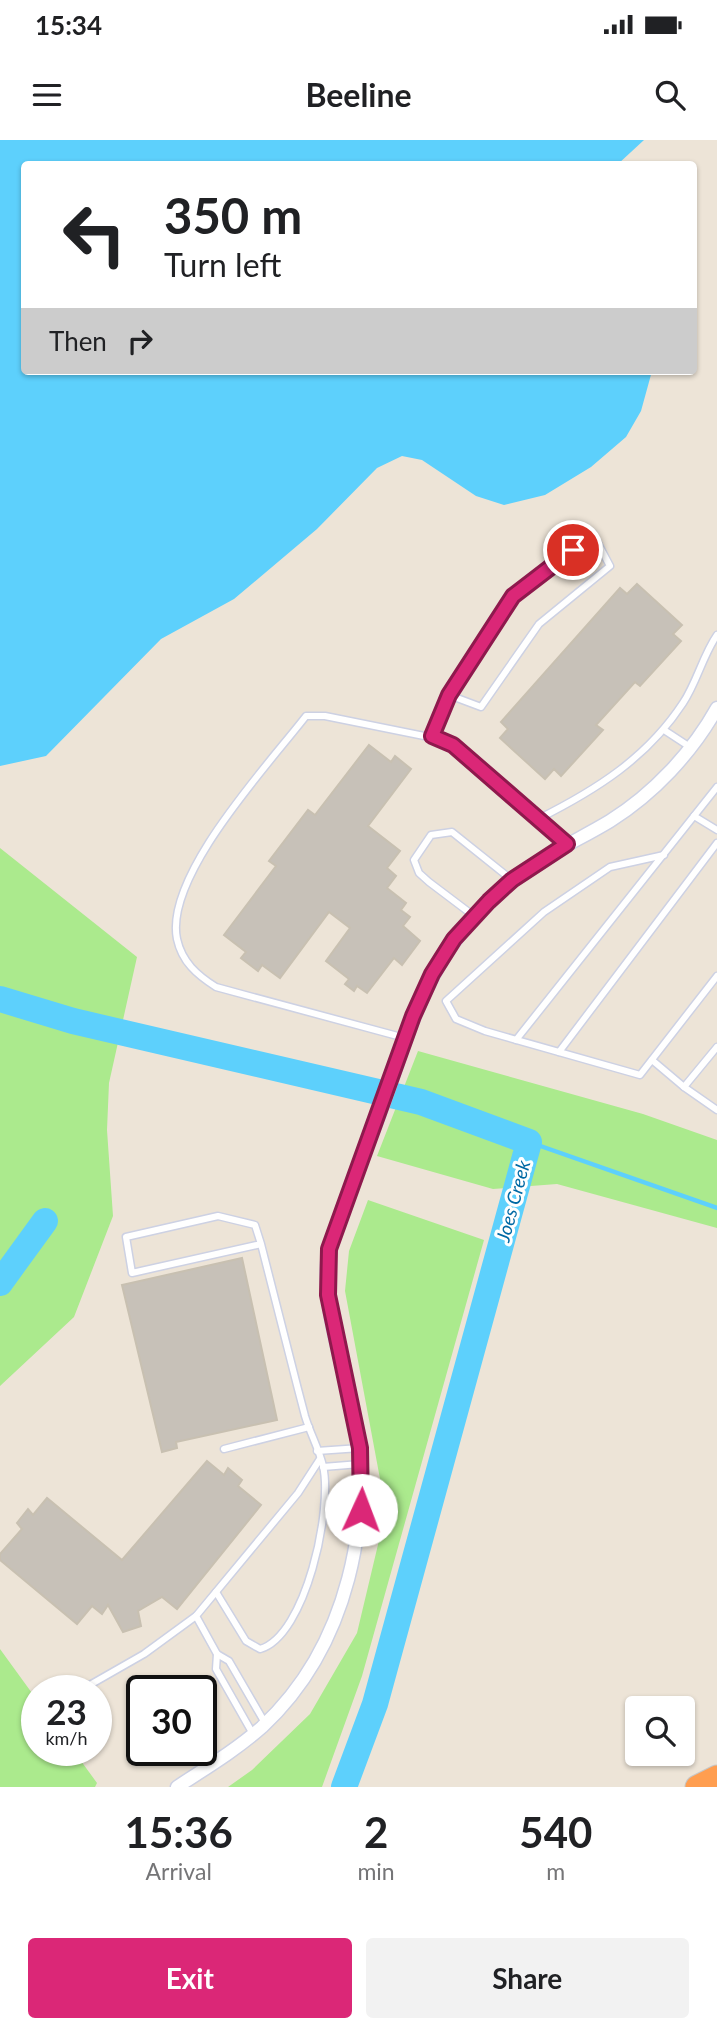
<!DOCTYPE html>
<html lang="en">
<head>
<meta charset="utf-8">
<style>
	body { margin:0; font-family:Lato,sans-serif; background:#f2f2f2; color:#202124; height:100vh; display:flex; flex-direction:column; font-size:26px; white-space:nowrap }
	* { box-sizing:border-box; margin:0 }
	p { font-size:23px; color:#757577 }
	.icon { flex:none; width:38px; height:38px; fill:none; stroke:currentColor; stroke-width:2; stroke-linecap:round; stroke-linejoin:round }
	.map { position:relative; height:1647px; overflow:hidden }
	.drawer { display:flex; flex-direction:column; background:#fff; flex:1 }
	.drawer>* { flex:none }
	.hud { position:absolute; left:21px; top:21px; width:676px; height:214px; border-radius:7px; box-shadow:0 2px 5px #0004; background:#fff; color:#202124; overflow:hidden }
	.fabs { position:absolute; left:625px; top:1556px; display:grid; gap:14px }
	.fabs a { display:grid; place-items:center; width:70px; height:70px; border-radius:7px; background:#fff; box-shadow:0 2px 5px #0004; font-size:35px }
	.speed { position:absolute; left:21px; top:1535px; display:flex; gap:14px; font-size:35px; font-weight:700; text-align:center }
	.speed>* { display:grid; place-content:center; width:91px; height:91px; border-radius:50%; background:#fff; box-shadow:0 2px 5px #0004; line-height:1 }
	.speed small { font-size:18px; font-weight:400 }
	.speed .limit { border:4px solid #111; border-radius:10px; background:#fff; color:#111 }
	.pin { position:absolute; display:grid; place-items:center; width:60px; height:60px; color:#fff; margin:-30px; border:4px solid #fff; border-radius:50%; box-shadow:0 2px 7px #0007 }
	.me { position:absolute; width:77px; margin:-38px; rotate:2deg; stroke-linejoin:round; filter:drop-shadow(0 0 5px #0008) }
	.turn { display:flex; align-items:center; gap:24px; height:147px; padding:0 28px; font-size:32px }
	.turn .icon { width:91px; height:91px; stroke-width:2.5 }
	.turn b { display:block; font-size:49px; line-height:60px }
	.then { display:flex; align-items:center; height:66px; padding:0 28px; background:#0003; gap:14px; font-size:26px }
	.eta { display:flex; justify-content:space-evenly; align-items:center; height:119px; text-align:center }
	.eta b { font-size:42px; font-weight:700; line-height:49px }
	.primary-button { display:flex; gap:14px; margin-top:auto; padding:14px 28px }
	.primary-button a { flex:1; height:80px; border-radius:7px; background:#db2777; color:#fff; font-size:28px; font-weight:700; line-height:80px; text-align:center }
	.primary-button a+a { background:#f2f2f2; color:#202124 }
	.status { display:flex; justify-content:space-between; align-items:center; height:49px; padding:0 35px; background:#fff; direction:ltr }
	.status svg { height:19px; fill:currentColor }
	header { display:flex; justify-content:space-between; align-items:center; height:91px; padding:0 28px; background:#fff; font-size:32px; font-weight:700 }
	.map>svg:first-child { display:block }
</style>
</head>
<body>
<div class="status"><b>15:34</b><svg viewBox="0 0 49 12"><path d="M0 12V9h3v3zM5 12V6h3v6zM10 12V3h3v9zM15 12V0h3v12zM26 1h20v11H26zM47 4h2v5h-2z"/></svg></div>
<header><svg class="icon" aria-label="menu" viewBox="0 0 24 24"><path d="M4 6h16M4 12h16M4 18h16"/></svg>Beeline<svg class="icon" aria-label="search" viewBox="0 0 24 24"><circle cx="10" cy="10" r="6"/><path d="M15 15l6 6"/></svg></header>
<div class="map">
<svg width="717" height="1647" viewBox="0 0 717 1647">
	<rect width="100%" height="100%" fill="#ede4d7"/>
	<g fill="#abea8d">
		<path d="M0,708L137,817L109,943L107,990L113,1076L74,1177L0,1246Z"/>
		<path d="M418,911L643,974L717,1000V1088L557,1044L493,1049L377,1016Z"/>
		<path d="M368,1060L484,1100L362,1536L322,1647H228L252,1630L310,1574L357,1493L386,1371L345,1151L349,1111Z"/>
		<path d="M0,1509L37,1560V1610H73L97,1643L95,1647H0Z"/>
	</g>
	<path fill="#5dd0fc" d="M0,0H644L618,24H24V231H652L641,271L626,297L591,327L545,355L504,365L476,356L422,320L402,316L377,328L317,389L234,459L161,499L46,616L0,626Z"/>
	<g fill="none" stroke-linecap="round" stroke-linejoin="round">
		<path stroke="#5dd0fc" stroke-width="4.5" d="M529,1002L717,1068"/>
		<g stroke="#5dd0fc" stroke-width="26">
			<path d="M0,859L73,881L421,962L529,1002L375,1564L344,1647"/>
			<path d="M0,1143L45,1081"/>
		</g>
	</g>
	<g fill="#c7c1b8" stroke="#c8c0b1" stroke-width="2">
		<path d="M637,444L682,485L673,494L681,501L640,546L635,542L596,585L603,590L561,636L554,629L545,639L500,598L508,589L501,582L620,448L627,454Z"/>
		<path d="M369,605L391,622L395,616L411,629L368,686L400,711L387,728L396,736L387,748L406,763L401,770L410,777L403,786L420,801L402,825L394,818L367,853L357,846L354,851L345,844L349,839L326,821L350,788L329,772L280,838L262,825L258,831L241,818L246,812L224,795L276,726L269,721L308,670L315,675Z"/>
		<path d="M242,1118L277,1280L176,1302L177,1308L162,1312L122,1145Z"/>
		<path d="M207,1321L224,1335L228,1328L242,1340L238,1346L261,1365L177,1469L162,1457L138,1471L141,1486L123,1492L108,1465L102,1474L92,1466L77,1484L0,1420V1414L22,1389L17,1383L28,1369L33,1375L47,1358L122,1420Z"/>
	</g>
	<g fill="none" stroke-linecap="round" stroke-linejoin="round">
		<g stroke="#cdd1e3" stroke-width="9">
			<g id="service">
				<path d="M664,590L690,607"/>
				<path d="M432,596L449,555L513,456L593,394L610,426L539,484L481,567L449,555"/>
				<path d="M694,676L717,690"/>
				<path d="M538,679C596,650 647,618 683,563C697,542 703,515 717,495"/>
				<path d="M664,715L610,727L544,772L446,861L456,879L485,891L640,935L717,836"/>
				<path d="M474,776L429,742L419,733L414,720L431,695L452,692L512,740"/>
				<path d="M405,898L216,847C197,835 182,822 177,799C164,736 269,624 306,576H325L444,600L567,704"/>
				<path d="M516,900L717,647"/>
				<path d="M559,912L717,703"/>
				<path d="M652,920L684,947L717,907"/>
				<path d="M684,947L717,970"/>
				<path d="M224,1309L309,1287"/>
				<path d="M317,1311L360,1308"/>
				<path d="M323,1327L360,1324"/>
				<path d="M216,1452L246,1501L260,1509C306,1496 333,1368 323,1326C319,1309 310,1293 305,1276C290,1219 276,1162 261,1104L132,1133L126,1097L218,1076L255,1085L261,1104"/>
				<path d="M217,1514L216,1529L253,1594"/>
				<path d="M81,1550L144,1514L196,1476"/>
				<path d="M265,1583L229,1521L217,1514L196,1476L298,1353L320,1319"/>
			</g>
		</g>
		<g stroke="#cdd1e3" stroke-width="15">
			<path id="minor" d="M177,1647C206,1628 236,1610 262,1587C348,1507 376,1378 352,1267C342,1221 318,1153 330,1107C342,1063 362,1020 378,978C414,881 426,813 510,742C539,717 577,701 610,681C653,654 692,613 717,568"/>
		</g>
		<g stroke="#c7c7c7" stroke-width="25">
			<path id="motorway" d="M697,1647L717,1637"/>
		</g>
		<use href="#service" stroke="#fff" stroke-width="6"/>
		<use href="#minor" stroke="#fff" stroke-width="12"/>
		<use href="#motorway" stroke="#ff9e50" stroke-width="23"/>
	</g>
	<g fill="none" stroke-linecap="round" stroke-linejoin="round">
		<g stroke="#8e194d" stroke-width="18">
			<path id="route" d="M361,1370L360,1308L328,1155L329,1109L413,876L432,834L454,799L489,761L512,740L567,704L453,605L432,596L449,555L513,456L573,410"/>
		</g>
		<use href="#route" stroke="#db2777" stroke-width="12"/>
	</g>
	<g text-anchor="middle" stroke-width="6" stroke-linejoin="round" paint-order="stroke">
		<g font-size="19" font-style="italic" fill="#0069a4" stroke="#fff">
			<text transform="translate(513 1061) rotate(-75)" y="7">Joes Creek</text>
		</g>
	</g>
</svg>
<div class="fabs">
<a><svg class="icon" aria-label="search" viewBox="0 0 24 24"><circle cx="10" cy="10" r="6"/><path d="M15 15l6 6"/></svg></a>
</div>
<div class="speed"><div>23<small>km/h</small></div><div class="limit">30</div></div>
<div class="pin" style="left:573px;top:410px;background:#d93025"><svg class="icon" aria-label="arrive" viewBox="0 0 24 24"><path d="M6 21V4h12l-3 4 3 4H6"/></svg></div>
<svg class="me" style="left:361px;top:1370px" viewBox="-20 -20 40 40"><circle r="19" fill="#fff"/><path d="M0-13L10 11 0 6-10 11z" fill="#db2777"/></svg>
<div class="hud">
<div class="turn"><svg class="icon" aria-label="left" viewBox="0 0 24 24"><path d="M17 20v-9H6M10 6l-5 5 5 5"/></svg><div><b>350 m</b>Turn left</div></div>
<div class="then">Then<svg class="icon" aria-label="right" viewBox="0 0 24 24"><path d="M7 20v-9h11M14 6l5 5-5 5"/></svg></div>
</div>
</div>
<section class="drawer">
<div class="eta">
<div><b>15:36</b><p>Arrival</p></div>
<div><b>2</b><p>min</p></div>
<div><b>540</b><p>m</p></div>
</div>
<div class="primary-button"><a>Exit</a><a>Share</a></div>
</section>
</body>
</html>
